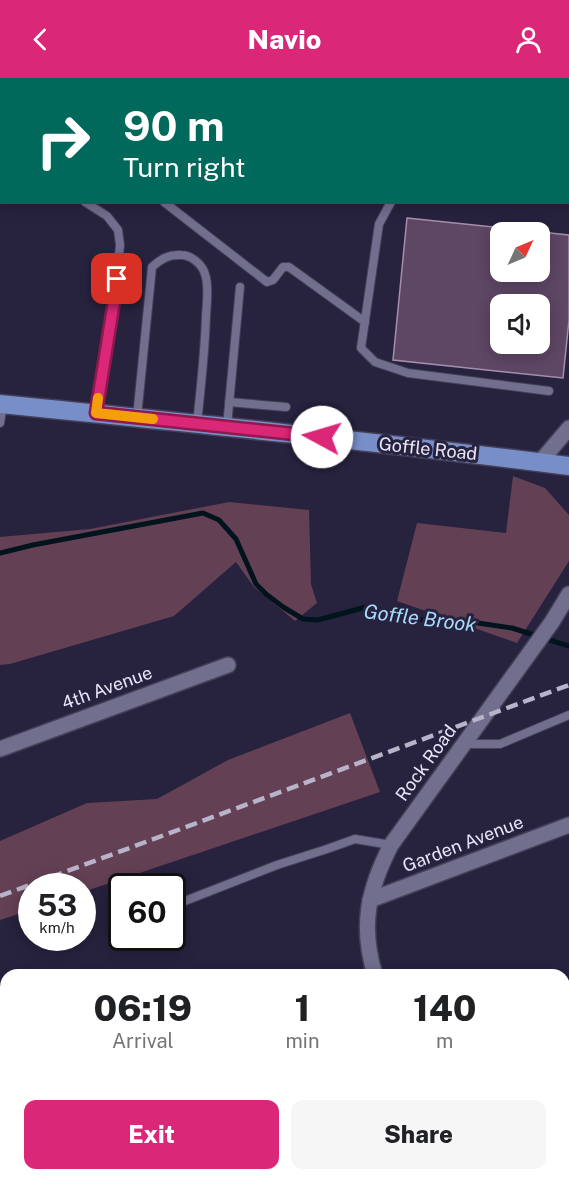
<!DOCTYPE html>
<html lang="en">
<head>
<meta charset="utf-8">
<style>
	body { margin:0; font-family:"Public Sans",sans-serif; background:#f6f6f6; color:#202124; height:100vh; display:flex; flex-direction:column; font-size:22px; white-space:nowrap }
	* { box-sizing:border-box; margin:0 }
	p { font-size:20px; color:#757577 }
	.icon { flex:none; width:33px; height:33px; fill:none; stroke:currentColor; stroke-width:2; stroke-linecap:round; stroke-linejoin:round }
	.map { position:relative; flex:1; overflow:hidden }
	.drawer { position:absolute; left:0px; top:891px; width:570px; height:212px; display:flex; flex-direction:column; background:#fff; border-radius:18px 18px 0 0; box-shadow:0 3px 15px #0003 }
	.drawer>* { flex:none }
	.hud { position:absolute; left:0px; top:0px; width:570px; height:126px; box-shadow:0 3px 15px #0003; background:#00695c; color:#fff; overflow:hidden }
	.needle { width:39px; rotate:46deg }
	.buttons { position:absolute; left:490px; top:144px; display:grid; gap:12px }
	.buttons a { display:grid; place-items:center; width:60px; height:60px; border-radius:12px; background:#fff; box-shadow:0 3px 15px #0003; font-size:30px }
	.speed { position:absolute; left:18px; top:795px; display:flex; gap:12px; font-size:30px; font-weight:700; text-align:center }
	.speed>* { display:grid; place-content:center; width:78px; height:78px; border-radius:50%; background:#fff; box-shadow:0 3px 15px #0003; line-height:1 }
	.speed small { font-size:15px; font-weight:400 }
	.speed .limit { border:3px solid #111; border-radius:9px; background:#fff; color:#111 }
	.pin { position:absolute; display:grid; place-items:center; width:51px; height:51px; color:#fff; margin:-26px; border-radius:12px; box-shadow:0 3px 9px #0006 }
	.me { position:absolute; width:66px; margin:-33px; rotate:276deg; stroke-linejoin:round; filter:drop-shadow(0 0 4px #0008) }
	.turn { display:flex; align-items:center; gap:21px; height:126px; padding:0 24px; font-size:27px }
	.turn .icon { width:78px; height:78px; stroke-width:2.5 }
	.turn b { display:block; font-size:42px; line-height:51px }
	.eta { display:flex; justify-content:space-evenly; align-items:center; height:102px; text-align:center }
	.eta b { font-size:36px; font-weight:800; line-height:42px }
	.button { display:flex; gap:12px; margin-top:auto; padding:12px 24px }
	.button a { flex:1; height:69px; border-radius:12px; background:#db2777; color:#fff; font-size:24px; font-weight:800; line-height:69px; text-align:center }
	.button a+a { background:#f6f6f6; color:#202124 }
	header { display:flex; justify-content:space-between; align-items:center; height:78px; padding:0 24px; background:#db2777; color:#fff; font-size:27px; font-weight:800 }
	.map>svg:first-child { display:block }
</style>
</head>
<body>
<header><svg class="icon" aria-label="back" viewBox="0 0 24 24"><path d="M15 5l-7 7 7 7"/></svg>Navio<svg class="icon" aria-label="person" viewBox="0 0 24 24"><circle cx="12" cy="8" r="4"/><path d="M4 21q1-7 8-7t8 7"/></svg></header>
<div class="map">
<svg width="569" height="1102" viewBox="0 0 569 1102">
	<rect width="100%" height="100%" fill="#27223e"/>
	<g fill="#644054">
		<path d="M0,0H111L110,2H2L1,7L0,6Z"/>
		<path d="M513,398L545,410L569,437V483L517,565L397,523L417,445L506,455Z"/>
		<path d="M229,424L309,432L311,506L317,525L295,543L254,509L236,484L174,538L10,586L0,587V459L90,451Z"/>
		<path d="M350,635L380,714L83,814L82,808H32L31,832L0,842V763L87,725L157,721L228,682Z"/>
	</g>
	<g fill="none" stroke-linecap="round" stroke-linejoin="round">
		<path stroke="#01141e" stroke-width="5" d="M0,475L33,467L203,435L219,442L236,461L256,506L266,516L283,529L303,541L318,542L366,529L424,542L471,544L512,550L569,568"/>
	</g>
	<g fill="#5e4665" stroke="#a68fad" stroke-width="1.5" fill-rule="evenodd">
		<path d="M407,140L569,157V242L563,300L393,282ZM501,154H540V194H501ZM501,226H540V266H501Z"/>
		<path d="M52,1096H125L111,1102H38Z"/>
		<path d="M210,1096H238L240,1102H212Z"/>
		<path d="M371,1096H412L414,1102H358Z"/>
	</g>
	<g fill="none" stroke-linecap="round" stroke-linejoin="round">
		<g stroke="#444057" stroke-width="10">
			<g id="lane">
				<path d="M85,124L107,138L118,152L120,167L115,217L96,335"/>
				<path d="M164,124L267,204L273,202L283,189H289L365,244"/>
				<path d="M391,124L379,146L361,270L375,284L408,295L549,313"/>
				<path d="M229,324L286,329"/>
				<path d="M137,339L152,189C161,181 169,176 181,177C191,177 202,186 205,196C209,207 207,226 206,237C205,273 201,309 197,345"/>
				<path d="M0,345L3,326"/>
				<path d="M227,348L240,209"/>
				<path d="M464,666H500L569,637"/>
				<path d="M172,828L277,787L327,771L355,761L391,767"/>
				<path d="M0,996H5"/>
				<path d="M0,1087L6,1085"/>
				<path d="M167,1096L169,1102"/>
			</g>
		</g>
		<g stroke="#444057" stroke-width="18">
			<g id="street">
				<path d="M502,0L503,2"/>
				<path d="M227,2L228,0"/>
				<path d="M568,55H569"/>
				<path d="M540,384L569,350"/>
				<path d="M0,671L228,587"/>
				<path d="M370,822L569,747"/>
				<path d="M375,897C360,848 368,812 391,767L552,544L569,516"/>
				<path d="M564,946L569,944"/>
				<path d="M468,1096L471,1102"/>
			</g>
		</g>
		<g stroke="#444057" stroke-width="21">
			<path id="primary" d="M0,326C190,345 380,364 569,388"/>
		</g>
		<use href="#lane" stroke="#726e8e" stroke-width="8"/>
		<use href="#street" stroke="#726e8e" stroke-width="15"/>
		<use href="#primary" stroke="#788ec8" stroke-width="18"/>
		<path stroke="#b7b4c9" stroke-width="4.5" stroke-dasharray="12 6" stroke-linecap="butt" d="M0,818L569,607"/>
	</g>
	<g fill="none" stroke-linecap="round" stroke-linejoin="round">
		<g stroke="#8e194d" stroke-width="15">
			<path id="route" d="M117,201L115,217L96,335L322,359"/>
		</g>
		<use href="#route" stroke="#db2777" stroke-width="10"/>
		<path stroke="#f59e0b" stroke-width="10" d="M98,320L96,335L153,341"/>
	</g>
	<g text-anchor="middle" stroke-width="6" stroke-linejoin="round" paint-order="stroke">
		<g font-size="18" fill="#e8e6f9" stroke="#27223e">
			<text transform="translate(428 371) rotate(6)" y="6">Goffle Road</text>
			<text transform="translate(107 610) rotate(-20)" y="6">4th Avenue</text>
			<text transform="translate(426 685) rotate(-54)" y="6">Rock Road</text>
			<text transform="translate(463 766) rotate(-21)" y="6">Garden Avenue</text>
		</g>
		<g font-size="20" font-style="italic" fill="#a7dcfc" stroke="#27223e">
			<text transform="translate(420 540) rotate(7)" y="7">Goffle Brook</text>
		</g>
	</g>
</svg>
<div class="buttons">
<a><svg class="needle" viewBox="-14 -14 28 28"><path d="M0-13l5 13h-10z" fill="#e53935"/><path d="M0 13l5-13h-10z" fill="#757577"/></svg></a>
<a><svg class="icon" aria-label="sound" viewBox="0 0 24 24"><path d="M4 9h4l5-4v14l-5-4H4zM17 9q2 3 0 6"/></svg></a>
</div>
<div class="speed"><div>53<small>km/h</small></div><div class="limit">60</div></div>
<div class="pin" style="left:117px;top:201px;background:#d93025"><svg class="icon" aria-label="arrive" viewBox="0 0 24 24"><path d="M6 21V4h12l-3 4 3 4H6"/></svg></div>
<svg class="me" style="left:322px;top:359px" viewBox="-20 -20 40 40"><circle r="19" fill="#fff"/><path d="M0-13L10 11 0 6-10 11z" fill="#db2777"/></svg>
<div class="hud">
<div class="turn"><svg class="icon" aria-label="right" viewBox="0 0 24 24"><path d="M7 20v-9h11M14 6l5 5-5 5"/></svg><div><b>90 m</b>Turn right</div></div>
</div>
<section class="drawer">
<div class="eta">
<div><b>06:19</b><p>Arrival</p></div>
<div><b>1</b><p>min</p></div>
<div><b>140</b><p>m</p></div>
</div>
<div class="button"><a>Exit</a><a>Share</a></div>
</section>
</div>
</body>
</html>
